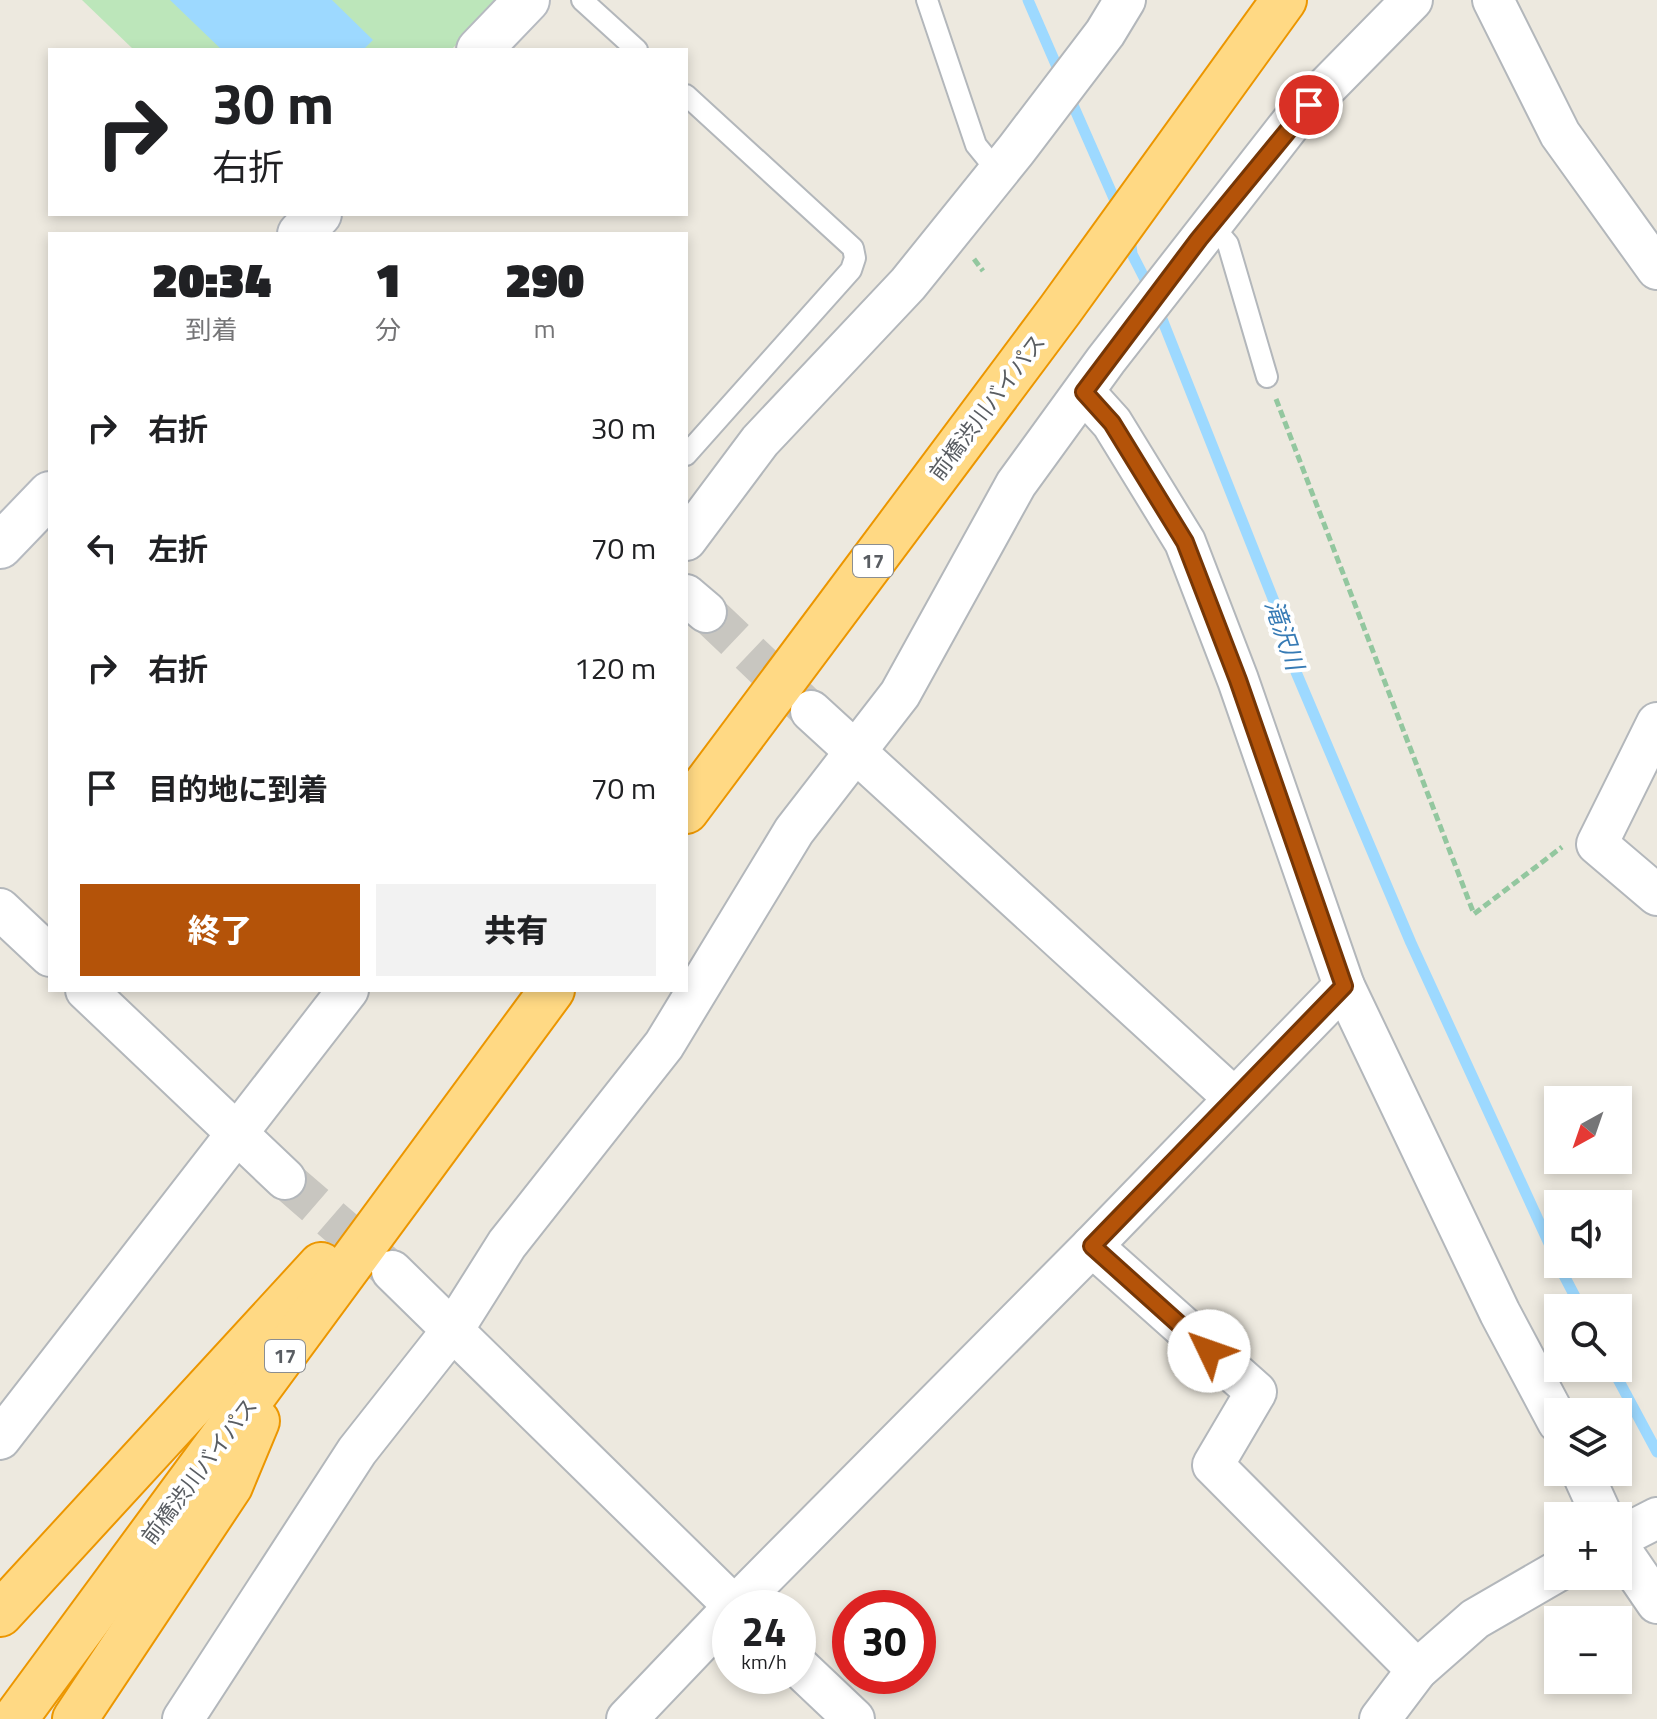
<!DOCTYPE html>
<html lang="ja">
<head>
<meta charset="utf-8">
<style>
	body { margin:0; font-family:"Titillium Web","Noto Sans JP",sans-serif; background:#f2f2f2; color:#202124; height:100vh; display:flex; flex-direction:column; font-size:30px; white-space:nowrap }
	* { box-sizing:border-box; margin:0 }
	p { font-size:26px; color:#757577 }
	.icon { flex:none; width:44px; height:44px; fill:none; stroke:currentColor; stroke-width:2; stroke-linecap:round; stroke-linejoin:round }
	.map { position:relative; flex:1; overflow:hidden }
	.sheet { position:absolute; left:48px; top:232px; width:640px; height:760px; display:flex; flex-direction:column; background:#fff; border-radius:0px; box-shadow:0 4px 12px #0003 }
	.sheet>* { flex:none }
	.top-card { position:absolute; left:48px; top:48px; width:640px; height:168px; border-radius:0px; box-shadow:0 4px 12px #0003; background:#fff; color:#202124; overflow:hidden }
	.needle { width:52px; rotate:220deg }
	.controls { position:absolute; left:1544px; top:1086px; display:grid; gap:16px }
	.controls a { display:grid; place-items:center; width:88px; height:88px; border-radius:0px; background:#fff; box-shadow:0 4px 12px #0003; font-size:40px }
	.speed { position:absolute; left:712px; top:1590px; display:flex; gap:16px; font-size:40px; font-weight:700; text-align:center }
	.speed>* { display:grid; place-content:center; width:104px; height:104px; border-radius:50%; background:#fff; box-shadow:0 4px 12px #0003; line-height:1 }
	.speed small { font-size:20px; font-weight:400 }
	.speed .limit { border:12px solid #d22; background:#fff; color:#111 }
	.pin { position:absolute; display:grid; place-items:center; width:68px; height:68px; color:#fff; margin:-34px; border:4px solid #fff; border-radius:50%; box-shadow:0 2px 8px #0007 }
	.me { position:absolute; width:88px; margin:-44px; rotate:312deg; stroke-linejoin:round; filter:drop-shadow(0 0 6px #0008) }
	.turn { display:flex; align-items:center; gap:28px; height:168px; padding:0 32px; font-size:36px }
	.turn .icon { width:104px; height:104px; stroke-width:2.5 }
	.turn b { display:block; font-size:56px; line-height:68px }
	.eta { display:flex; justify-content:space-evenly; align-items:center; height:136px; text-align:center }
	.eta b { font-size:48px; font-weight:800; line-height:56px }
	.action { display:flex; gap:16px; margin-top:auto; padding:16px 32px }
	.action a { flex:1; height:92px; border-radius:0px; background:#b45309; color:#fff; font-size:32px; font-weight:800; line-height:92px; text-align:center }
	.action a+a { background:#f2f2f2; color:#202124 }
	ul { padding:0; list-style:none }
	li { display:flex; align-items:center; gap:24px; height:120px; padding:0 32px }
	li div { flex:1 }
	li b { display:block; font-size:30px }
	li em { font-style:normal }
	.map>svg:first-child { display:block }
</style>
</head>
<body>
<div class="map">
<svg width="1657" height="1719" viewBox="0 0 1657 1719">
	<rect width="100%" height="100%" fill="#ede9df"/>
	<path fill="#bce6ba" d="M82,0H500L451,50H134Z"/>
	<path fill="#9dd9ff" d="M170,0H332L373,40L363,50H222Z"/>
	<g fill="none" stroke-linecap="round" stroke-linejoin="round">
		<g stroke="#9dd9ff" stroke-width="11">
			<path d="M1028,0L1061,76"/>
			<path d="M1069,96L1120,212"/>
			<path d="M1130,235L1132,254L1150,289"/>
			<path d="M1158,309L1291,644L1296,672L1411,943L1558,1263"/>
			<path d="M1558,1264L1581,1308"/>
			<path d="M1612,1368L1657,1452"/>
		</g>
		<g stroke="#c8c6c0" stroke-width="40" stroke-dasharray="40 20" stroke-linecap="butt">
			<path d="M706,612L805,706"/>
			<path d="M285,1179L389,1269"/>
		</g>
		<g stroke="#b3b7bb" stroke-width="24">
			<g id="lane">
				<path d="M582,0L637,50"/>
				<path d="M927,0L976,145L998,172"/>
				<path d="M686,95L853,248L855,258L851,270L686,455"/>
				<path d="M1211,224L1228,244L1267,377"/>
			</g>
		</g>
		<g stroke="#b3b7bb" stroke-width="44">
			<g id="street">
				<path d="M1493,0L1560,134L1657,269"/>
				<path d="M1084,392L1112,423L1185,542L1238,680L1344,986L1500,1313L1558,1422"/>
				<path d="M686,540L760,441L908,284L1016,150L1105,33L1125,0"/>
				<path d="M686,595L706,612"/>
				<path d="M811,711L1234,1098"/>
				<path d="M1657,723L1597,844L1657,895"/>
				<path d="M0,909L50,956"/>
				<path d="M86,990L285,1179"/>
				<path d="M1092,1246L1256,1392L1213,1465L1417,1670"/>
				<path d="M392,1271L736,1608"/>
				<path d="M0,1439L348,990"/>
				<path d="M1582,1472L1602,1516"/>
				<path d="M1618,1538L1657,1518"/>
				<path d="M1618,1546L1657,1603"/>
				<path d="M733,1608L1092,1246L1344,986"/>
				<path d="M798,1666L854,1719"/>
				<path d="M183,1719L357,1451L454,1328L507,1244L664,1045L794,831L900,694L1016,484L1106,360L1291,123L1412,0"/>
				<path d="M627,1719L730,1611"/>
				<path d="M1380,1719L1417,1670L1475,1619L1558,1571"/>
			</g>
		</g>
		<g stroke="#b6bac0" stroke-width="48">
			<g id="secondary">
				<path d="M479,50L527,0"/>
				<path d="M300,234L319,214"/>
				<path d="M0,546L50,494"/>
			</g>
		</g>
		<g stroke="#ec9600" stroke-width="48">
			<g id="highway">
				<path d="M686,811L1060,310L1284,0"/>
				<path d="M0,1614L321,1265"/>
				<path d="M15,1719L552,990"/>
				<path d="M75,1719L230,1486L257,1421"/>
			</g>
		</g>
		<g stroke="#93c79f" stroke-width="5" stroke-dasharray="8 4" stroke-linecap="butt">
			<path d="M974,259L983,271"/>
			<path d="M1276,399L1474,914L1562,847"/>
		</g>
		<use href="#lane" stroke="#fff" stroke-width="20"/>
		<use href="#street" stroke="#fff" stroke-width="40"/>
		<use href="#secondary" stroke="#fff" stroke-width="44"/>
		<use href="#highway" stroke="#ffd984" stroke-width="44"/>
	</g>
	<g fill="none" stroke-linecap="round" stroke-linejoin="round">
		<g stroke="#753606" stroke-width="20">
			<path id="route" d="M1209,1351L1092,1246L1344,986L1238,680L1185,542L1112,423L1084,392L1199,239L1309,105"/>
		</g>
		<use href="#route" stroke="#b45309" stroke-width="14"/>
	</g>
	<g text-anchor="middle" stroke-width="8" stroke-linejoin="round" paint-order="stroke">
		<g fill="#fff" stroke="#8b8e91" stroke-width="2">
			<rect x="853" y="545" width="40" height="32" rx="6"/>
			<rect x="265" y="1340" width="40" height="32" rx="6"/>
		</g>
		<g font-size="20" font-weight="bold" fill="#595d62">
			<text x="873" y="568">17</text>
			<text x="285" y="1363">17</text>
		</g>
		<g font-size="22" fill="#595d62" stroke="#fff">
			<text transform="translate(987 407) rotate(-53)" y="8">前橋渋川バイパス</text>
			<text transform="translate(199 1471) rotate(-53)" y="8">前橋渋川バイパス</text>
		</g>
		<g font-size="24" font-style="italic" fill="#377bb5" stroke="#fff">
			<text transform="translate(1284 635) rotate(71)" y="8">滝沢川</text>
		</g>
	</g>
</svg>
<div class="controls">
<a><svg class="needle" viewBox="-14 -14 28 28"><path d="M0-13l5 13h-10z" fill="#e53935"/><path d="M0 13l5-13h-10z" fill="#757577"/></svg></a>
<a><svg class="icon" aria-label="sound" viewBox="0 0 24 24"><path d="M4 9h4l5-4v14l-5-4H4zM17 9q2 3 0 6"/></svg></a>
<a><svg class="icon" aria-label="search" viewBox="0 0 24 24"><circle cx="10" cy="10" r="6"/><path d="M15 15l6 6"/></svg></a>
<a><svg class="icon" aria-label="layers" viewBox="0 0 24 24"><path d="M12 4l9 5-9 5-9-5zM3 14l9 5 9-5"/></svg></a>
<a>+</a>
<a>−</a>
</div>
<div class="speed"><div>24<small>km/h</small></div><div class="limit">30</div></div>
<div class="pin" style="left:1309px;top:105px;background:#d93025"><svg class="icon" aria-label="arrive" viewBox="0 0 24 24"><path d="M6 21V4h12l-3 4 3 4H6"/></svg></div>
<svg class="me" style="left:1209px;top:1351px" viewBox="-20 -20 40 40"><circle r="19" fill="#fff"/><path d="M0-13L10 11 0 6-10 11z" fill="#b45309"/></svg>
<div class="top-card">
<div class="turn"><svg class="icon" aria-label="right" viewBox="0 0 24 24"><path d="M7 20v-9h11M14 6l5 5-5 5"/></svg><div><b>30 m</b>右折</div></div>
</div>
<section class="sheet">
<div class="eta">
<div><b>20:34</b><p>到着</p></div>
<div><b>1</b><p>分</p></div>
<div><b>290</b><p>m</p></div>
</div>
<ul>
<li><svg class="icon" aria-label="right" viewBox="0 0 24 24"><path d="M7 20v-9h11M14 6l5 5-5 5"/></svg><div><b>右折</b></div><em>30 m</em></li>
<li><svg class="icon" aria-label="left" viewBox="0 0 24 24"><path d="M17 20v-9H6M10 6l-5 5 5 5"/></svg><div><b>左折</b></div><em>70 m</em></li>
<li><svg class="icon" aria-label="right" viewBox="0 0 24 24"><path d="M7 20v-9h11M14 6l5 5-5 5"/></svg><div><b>右折</b></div><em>120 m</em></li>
<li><svg class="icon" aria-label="arrive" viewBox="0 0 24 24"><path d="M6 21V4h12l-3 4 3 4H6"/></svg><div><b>目的地に到着</b></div><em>70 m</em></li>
</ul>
<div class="action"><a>終了</a><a>共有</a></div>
</section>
</div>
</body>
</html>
